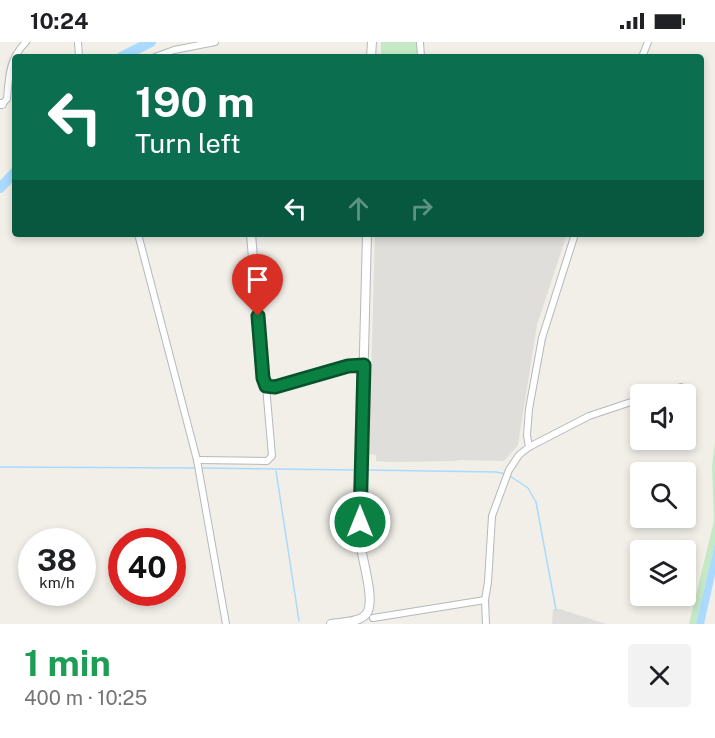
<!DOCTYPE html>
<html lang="en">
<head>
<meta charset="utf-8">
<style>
	body { margin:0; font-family:"Public Sans",sans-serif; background:#f2f2f2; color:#202124; height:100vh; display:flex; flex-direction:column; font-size:22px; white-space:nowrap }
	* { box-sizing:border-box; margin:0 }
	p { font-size:20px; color:#757577 }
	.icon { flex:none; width:33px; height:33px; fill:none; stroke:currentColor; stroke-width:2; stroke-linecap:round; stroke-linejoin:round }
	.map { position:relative; height:582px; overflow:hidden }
	.drawer { display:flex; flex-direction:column; background:#fff; flex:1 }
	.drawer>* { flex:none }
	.hud { position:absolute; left:12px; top:12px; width:692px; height:183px; border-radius:6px; box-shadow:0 3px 9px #0003; background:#0b6e4f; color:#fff; overflow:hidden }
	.fabs { position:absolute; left:630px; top:342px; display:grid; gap:12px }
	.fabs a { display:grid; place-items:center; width:66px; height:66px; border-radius:6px; background:#fff; box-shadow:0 3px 9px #0003; font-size:30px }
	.speed { position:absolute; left:18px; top:486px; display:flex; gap:12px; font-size:30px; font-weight:700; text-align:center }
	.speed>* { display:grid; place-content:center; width:78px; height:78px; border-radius:50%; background:#fff; box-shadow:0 3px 9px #0003; line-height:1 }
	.speed small { font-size:15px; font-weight:400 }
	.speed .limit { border:9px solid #d22; background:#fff; color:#111 }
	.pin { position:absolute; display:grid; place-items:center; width:51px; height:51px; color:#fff; margin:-62px -26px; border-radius:50% 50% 50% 0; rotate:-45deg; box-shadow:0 0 6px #0007 }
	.pin .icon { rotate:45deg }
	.me { position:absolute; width:66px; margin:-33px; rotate:0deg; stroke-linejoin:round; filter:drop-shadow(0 0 4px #0008) }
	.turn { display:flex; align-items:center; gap:21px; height:126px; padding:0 24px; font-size:27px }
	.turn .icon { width:78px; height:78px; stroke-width:2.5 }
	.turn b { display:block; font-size:42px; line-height:51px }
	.lanes { display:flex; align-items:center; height:57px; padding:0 24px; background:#0003; justify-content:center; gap:30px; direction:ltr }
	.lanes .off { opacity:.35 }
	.round { display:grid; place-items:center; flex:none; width:63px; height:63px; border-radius:6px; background:#f2f2f2 }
	.overview { display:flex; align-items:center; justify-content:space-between; height:102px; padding:0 24px }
	h1 { font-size:36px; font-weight:700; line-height:45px; color:#1e9e55 }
	.status { display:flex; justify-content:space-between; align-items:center; height:42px; padding:0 30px; background:#fff; direction:ltr }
	.status svg { height:16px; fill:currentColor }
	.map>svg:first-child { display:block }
</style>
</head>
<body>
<div class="status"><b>10:24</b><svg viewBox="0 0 49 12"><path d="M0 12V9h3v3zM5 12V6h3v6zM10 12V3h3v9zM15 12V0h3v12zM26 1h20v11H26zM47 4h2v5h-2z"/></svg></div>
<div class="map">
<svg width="715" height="582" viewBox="0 0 715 582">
	<rect width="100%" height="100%" fill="#f1efe8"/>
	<g fill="#e0deda">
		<path d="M375,192H567L537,283L518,403L504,419L460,418L455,419L391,420L376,419V413L369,412Z"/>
		<path d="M553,567H560L606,582H552Z"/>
	</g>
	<g fill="#c5e8c5">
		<path d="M381,0H416L418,15H381Z"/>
		<path d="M715,401V501L696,582H689L714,479L712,424Z"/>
	</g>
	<path fill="#aadaff" d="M715,501V533L704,582H696Z"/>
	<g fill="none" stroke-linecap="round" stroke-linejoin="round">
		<g stroke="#aadaff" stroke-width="1.5">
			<path d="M0,425L197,426"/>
			<path d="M202,426L359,428"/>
			<path d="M364,428L496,430L506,432"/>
			<path d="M276,429L299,579"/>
			<path d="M510,434L528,446L536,460L556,568"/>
		</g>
		<g stroke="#aadaff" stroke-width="10">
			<path d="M121,15L151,0"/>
			<path d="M0,146L15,130"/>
		</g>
		<g stroke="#b5b8bc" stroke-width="8">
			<g id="minor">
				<path d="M78,0L79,15"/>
				<path d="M420,0L421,15"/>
				<path d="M155,15L174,8L215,0"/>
				<path d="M642,15L648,0"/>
				<path d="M2,62L7,57C9,34 9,17 26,0"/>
				<path d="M138,192L197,418L226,582"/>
				<path d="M657,352L681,345"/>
				<path d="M529,405L527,393L529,367L542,296L575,192"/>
				<path d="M197,418L267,419L272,414L266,344"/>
				<path d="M373,576L485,558"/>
				<path d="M486,582L485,558L488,540L492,474L509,428L519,413L529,405L589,374L640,357"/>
			</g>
		</g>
		<g stroke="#b5b8bc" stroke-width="10">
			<g id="tertiary">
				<path d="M371,15L372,0"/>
				<path d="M0,62H2"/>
				<path d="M251,192L263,336L266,344L275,345L348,324L364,323"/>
				<path d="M331,582C342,580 360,581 367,571C375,558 363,521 361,505C360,493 360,480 360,467L367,192"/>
			</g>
		</g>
		<use href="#minor" stroke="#fff" stroke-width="6"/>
		<use href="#tertiary" stroke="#fff" stroke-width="8"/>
	</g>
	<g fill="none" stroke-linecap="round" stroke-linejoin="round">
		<g stroke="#07532c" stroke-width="15">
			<path id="route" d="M258,274L263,336L266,344L275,345L348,324L364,323L360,480"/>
		</g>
		<use href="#route" stroke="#0b8043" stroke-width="10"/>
	</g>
</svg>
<div class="fabs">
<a><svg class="icon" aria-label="sound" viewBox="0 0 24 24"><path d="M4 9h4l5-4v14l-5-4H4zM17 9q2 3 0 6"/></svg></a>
<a><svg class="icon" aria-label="search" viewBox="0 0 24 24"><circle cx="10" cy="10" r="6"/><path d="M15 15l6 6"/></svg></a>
<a><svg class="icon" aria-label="layers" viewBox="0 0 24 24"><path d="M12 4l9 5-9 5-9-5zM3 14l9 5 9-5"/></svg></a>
</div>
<div class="speed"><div>38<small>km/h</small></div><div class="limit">40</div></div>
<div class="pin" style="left:258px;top:274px;background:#d93025"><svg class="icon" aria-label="arrive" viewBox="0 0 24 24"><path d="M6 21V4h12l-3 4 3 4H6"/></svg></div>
<svg class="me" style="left:360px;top:480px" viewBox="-20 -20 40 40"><circle r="17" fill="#0b8043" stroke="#fff" stroke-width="3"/><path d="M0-11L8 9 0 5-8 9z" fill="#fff"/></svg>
<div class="hud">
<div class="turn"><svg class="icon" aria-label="left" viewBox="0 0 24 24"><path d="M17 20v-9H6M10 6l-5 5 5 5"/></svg><div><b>190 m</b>Turn left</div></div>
<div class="lanes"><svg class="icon" aria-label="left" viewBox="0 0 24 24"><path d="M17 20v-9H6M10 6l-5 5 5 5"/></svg><svg class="icon off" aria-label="ahead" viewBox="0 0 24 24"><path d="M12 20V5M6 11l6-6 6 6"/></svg><svg class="icon off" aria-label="right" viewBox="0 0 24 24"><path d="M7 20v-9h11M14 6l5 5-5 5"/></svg></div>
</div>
</div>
<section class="drawer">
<div class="overview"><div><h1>1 min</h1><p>400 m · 10:25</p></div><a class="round"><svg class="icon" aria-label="close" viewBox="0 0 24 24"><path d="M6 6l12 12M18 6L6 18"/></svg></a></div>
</section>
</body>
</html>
